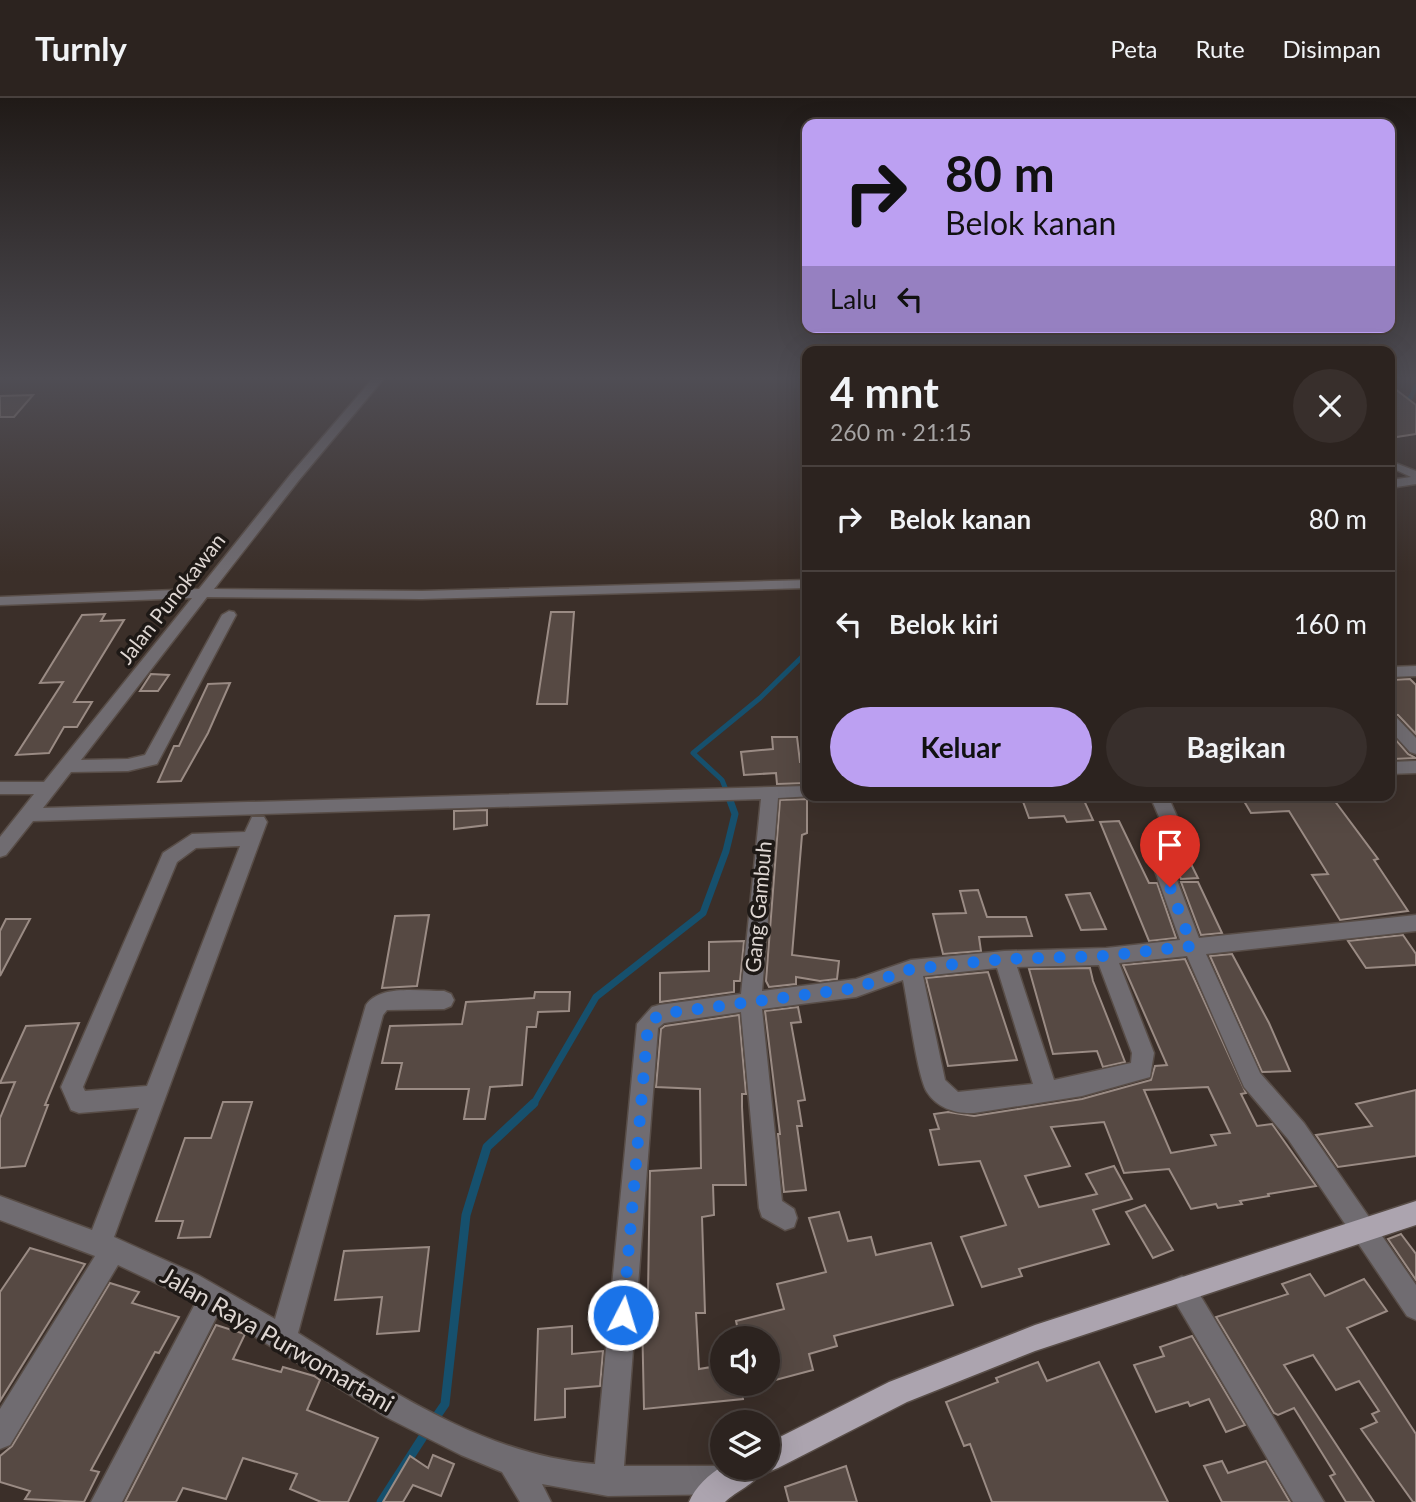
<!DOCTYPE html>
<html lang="id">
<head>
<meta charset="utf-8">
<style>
	body { margin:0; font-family:Lato,sans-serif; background:#382f2c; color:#f1f3f6; height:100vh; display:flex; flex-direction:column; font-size:26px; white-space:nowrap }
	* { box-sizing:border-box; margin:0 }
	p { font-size:23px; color:#a6a4a4 }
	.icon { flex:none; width:38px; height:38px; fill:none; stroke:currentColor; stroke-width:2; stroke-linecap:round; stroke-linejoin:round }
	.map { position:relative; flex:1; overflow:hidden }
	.sheet { position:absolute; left:802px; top:248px; width:593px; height:455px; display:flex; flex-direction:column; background:#2c231f; border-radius:14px; box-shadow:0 7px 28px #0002,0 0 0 2px #48403d }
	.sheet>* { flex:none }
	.hud { position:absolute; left:802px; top:21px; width:593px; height:214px; border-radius:14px; box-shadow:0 7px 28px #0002,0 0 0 2px #48403d; background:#bca0f2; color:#111; overflow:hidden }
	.fabs { position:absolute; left:710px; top:1228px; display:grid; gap:14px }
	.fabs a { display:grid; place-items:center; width:70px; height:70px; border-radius:50%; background:#2c231f; box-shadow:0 7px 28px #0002,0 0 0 2px #48403d; font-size:35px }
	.pin { position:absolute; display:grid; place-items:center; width:60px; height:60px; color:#fff; margin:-72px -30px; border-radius:50% 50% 50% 0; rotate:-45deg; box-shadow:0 0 7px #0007 }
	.pin .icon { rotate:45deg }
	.me { position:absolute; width:77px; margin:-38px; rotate:5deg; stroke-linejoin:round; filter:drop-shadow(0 0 5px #0008) }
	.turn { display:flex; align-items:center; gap:24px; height:147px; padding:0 28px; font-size:32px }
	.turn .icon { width:91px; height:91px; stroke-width:2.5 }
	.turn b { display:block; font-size:49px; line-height:60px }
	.then { display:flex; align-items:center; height:66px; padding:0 28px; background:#0003; gap:14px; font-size:26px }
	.round { display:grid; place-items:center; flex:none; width:74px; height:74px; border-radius:37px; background:#382f2c }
	.headline { display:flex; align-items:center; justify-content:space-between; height:119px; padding:0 28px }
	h1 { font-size:42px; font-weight:700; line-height:52px }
	.primary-button { display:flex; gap:14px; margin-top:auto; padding:14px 28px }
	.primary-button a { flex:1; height:80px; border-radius:42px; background:#bca0f2; color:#111; font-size:28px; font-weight:700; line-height:80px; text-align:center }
	.primary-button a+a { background:#382f2c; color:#f1f3f6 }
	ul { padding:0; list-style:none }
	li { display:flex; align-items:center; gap:21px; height:105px; padding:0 28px; border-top:2px solid #48403d }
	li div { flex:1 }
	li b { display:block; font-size:26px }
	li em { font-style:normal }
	header { display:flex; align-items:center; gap:42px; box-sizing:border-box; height:98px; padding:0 35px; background:#2c231f; border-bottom:2px solid #48403d }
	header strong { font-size:33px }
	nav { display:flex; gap:38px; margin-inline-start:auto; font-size:24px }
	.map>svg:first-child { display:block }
</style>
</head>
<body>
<header>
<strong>Turnly</strong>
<nav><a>Peta</a><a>Rute</a><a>Disimpan</a></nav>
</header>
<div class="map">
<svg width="1416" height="1404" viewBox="0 0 1416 1404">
	<rect width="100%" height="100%" fill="#3b2f29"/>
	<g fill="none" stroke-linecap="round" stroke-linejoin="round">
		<path stroke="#16506d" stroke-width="4.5" d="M1390,316L1411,299L1416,288"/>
		<path stroke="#16506d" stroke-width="5" d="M729,699L722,682L693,655L760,600L807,554"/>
		<path stroke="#16506d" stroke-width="7" d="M533,1007L596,899L703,815L726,753L735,716L728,697"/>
		<g stroke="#16506d" stroke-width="9">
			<path d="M434,1322L445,1306L466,1117L487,1049L534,1005"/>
			<path d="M381,1404L428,1331"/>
		</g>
	</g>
	<g fill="#564943" stroke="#9a8b84" stroke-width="2" fill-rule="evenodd">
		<path d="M1390,287L1416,307V336L1390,340Z"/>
		<path d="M33,297L14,319H0V298Z"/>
		<path d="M551,514H574L567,606H537Z"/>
		<path d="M105,516L101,523L124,522L74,604H92L77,629H64L49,655L16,657L63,584L40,585L82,517Z"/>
		<path d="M151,576L169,577L158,593H140Z"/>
		<path d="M1390,582L1410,581L1416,587V636L1398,617L1390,616Z"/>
		<path d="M230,585L208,635L181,683L158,684L174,648H179L208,586Z"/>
		<path d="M1390,635L1408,656L1416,660L1393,661L1390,656Z"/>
		<path d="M772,639H797L800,664H807V685L777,686L776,675L744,677L741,654L773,651Z"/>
		<path d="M1021,698H1082L1093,722L1067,724L1064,718L1029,720Z"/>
		<path d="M1241,698H1331L1378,761L1374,762L1408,813L1340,822L1312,777L1328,776L1289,713L1251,715Z"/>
		<path d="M807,701V735L802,737L792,857L839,863L837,881L820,883L796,879V886L769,889L766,883L780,702Z"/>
		<path d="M487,712V727L454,731V713Z"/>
		<path d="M1119,723L1149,785H1157L1176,840L1149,843L1100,724Z"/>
		<path d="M1185,754L1198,780L1181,781L1169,755Z"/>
		<path d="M1181,784H1198L1222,835L1201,837Z"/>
		<path d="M978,792L987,819H1026L1032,838L979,839L981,853L943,856L933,816L966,815L960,793Z"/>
		<path d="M1090,795L1106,831L1081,832L1066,797Z"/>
		<path d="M429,817L417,888L382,890L395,818Z"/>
		<path d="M6,821H30L0,878V833Z"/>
		<path d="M1403,837L1416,856V867L1366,870L1348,843Z"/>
		<path d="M744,843L740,883H734V894L660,904V875L709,873V844Z"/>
		<path d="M1232,856L1269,925L1290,973L1262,974L1210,858Z"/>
		<path d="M1185,861L1246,995L1241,996L1257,1028L1272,1026L1316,1088L1268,1096L1269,1098L1240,1103L1242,1106L1218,1110L1216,1106L1191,1111L1169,1071L1124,1075L1104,1024L1051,1029L1070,1068L1025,1078L1039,1109L1097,1096L1086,1076L1114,1068L1132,1101L1093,1112L1109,1146L1019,1171L1022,1178L982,1189L961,1139L1006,1127L980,1063L939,1067L930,1032L939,1031L934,1016L948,1014L974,1018L1031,1009L1082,1001L1151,982L1155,968L1167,967L1123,867ZM1208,989L1230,1035L1211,1037L1216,1047L1171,1055L1144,992Z"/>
		<path d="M1090,870L1093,883L1125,964L1103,969L1097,953L1053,956L1029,871Z"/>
		<path d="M988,874L1017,962L948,968L926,880Z"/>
		<path d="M535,894H570L569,913L538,914L536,929H527L522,987L490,989L485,1021H464L469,991H396L402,965H382L390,928L462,926L466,904L534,900Z"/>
		<path d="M798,909L801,924L791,925L805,1002L798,1003L802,1028H797L806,1092L784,1094L778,1036H780L765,913Z"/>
		<path d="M739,917L746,996H742V1009L746,1087H713L714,1117L702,1119L705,1215H696L699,1271L723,1267V1286H741L743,1301L644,1311L642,1218H638L640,1195H648L650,1073L701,1070L700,991L656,989L661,931L665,928Z"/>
		<path d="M79,925L45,1007H48L25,1068L0,1070V1020L15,984L0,985L26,928Z"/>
		<path d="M1416,992V1058L1338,1069L1316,1037L1372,1028L1356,1006Z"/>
		<path d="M223,1004H252L210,1139L178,1140L183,1123H156L185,1040H211Z"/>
		<path d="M1145,1107L1173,1152L1153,1160L1126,1114Z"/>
		<path d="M839,1114L848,1143L871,1139L876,1157L931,1145L953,1207L834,1238L837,1248L809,1256L813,1272L768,1284V1241H740L736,1223L784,1211L777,1186L826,1174L809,1120Z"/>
		<path d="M1401,1136L1416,1156V1182L1388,1141Z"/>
		<path d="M429,1149L419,1233L377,1236L382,1199L335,1202L344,1153Z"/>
		<path d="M30,1150L85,1166L0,1303V1194Z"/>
		<path d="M1310,1176L1325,1198L1364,1181L1387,1213L1347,1230L1416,1336V1404H1413L1361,1331L1377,1324L1372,1316L1379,1313L1359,1283L1336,1292L1313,1257L1284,1267L1374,1404H1346L1330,1378L1335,1376L1294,1310L1278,1317L1274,1315L1216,1219L1288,1196L1282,1186Z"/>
		<path d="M110,1185L139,1194L132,1205L179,1219L159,1255L155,1254L91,1372L99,1374L84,1404L25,1401L30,1393L0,1384V1358L12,1348Z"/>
		<path d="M216,1227L245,1236L233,1261L281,1274L283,1269L314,1278L320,1282L307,1312L378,1340L348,1404H321L290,1391L297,1376L243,1360L226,1401L183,1390L176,1404H125Z"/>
		<path d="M572,1228V1256L603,1253L600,1288L565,1291V1319L535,1322L538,1231Z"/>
		<path d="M1192,1238L1245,1327L1226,1334L1209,1301L1190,1308L1188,1304L1156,1314L1134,1267L1164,1258L1160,1249Z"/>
		<path d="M1038,1264L1047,1283L1099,1264L1168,1404H992L970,1346L964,1348L946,1304L998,1284L996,1280Z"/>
		<path d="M433,1357L454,1366L441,1398L413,1387L403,1404H383L410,1358L428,1370Z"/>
		<path d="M1222,1363L1228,1375L1266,1363L1290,1404H1222L1204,1368Z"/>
		<path d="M846,1368L857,1404H789L785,1389Z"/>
	</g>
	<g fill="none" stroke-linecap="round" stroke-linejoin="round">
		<g stroke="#584d47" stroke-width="3">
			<g id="minor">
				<path d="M375,278H386L299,382L214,491L422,493L807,482V490L422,501L207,499L81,662L128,661L145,657L222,517L229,513L234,514L236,517L157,666L128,673L71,674L43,710L807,688V698H813L778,700L762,893L856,881L911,862L1004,853L1106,850L1180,842L1146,748L1150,737L1163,728L1150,698H1168L1182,730L1164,748L1199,840L1416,817V833L1206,856L1260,975L1304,1025L1416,1187V1222L1407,1218L1288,1041L1244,989L1187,858L1119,865L1154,955L1150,979L1082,998L974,1015C956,1016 937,1010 927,994C917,978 908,905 903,882L856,899L762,911L782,1103L794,1111L797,1120L794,1129L785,1132L762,1119L759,1110L741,914L664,925L658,930L624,1368H723V1370L736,1372L740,1382L736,1392L726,1396L608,1398L542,1386L551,1404H520L502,1374L461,1357L386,1319L218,1216L122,1404H91L196,1204L118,1167L10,1347L0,1351V1311L95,1158L0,1122V1098L92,1132L139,1010L79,1015L71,1012L61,989L163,755L192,736L245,734L252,719H264L267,724L114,1139L198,1177L275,1221L366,907C380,886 420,893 444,893L451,896L454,902L451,908L444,911L387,912L383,917L298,1235C389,1292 485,1357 595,1366L637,926L652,909L659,907L741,896L761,701L33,723L6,757L0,759V739L34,696H0V684H44L192,500L0,507V499L199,491L291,376ZM240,748L147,988L85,993L83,989L177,764L196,750ZM1099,867L1132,955L1131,965L1054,982L1017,869ZM997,870L1033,986L958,994L945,982L923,878Z"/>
				<path d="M1390,363L1416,373V386L1390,390V382L1411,379L1390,369Z"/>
				<path d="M1416,568V578L1390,579V569Z"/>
				<path d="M1390,618L1396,619L1416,640V656L1410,654L1390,632Z"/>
				<path d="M1416,663V675L1390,676V664Z"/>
				<path d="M1182,1178L1191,1182L1324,1404H1293L1173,1200L1169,1191L1173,1182Z"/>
			</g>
		</g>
		<g stroke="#584d47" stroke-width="3">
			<path id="major" d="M1416,1103V1127L1035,1253L907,1304L778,1370L768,1374L762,1372C756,1386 736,1393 725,1404H689C695,1389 709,1376 723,1368V1370H768V1345L889,1284L1035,1227Z"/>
		</g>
		<use href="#minor" fill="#706c71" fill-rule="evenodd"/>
		<use href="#major" fill="#aca4af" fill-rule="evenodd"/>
	</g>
	<linearGradient id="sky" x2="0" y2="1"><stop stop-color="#201a17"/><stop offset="0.59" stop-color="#4f4d54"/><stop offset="1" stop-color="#4f4d54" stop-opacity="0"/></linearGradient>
	<rect width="1416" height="475" fill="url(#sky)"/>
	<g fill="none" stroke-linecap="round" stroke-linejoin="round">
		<path stroke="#1a73e8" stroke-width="12" stroke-dasharray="0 21.6" d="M623,1217L648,926L660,916L856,890L911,871L1004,861L1105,858L1192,848L1170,789"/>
	</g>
	<g text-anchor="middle" stroke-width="7" stroke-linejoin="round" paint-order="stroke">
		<g font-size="21" fill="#ded6d2" stroke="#1e1916">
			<text transform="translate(172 501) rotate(-52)" y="7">Jalan Punokawan</text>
			<text transform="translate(759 809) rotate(-85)" y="7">Gang Gambuh</text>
		</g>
		<g font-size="24" fill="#ded6d2" stroke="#1e1916">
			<text transform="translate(277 1242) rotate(30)" y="8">Jalan Raya Purwomartani</text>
		</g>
	</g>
</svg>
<div class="fabs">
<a><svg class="icon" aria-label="sound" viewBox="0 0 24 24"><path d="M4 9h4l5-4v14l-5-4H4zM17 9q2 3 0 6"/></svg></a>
<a><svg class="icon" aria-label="layers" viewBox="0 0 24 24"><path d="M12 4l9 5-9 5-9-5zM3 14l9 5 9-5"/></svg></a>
</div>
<div class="pin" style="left:1170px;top:789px;background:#d93025"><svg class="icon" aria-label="arrive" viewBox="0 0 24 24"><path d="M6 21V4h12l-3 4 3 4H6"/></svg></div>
<svg class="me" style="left:623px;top:1217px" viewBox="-20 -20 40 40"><circle r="17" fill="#1a73e8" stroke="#fff" stroke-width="3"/><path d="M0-11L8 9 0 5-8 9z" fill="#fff"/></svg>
<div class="hud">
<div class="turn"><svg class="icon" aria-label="right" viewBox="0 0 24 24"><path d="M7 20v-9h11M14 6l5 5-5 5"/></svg><div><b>80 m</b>Belok kanan</div></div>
<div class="then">Lalu<svg class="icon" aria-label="left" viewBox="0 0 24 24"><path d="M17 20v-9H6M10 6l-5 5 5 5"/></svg></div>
</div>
<section class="sheet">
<div class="headline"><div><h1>4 mnt</h1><p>260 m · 21:15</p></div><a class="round"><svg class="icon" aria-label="close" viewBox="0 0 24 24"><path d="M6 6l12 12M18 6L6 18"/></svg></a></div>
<ul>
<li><svg class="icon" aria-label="right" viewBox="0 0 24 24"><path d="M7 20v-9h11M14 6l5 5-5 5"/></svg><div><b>Belok kanan</b></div><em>80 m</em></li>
<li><svg class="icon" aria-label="left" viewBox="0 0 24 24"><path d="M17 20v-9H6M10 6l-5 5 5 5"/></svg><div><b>Belok kiri</b></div><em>160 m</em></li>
</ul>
<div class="primary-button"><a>Keluar</a><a>Bagikan</a></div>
</section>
</div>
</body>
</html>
